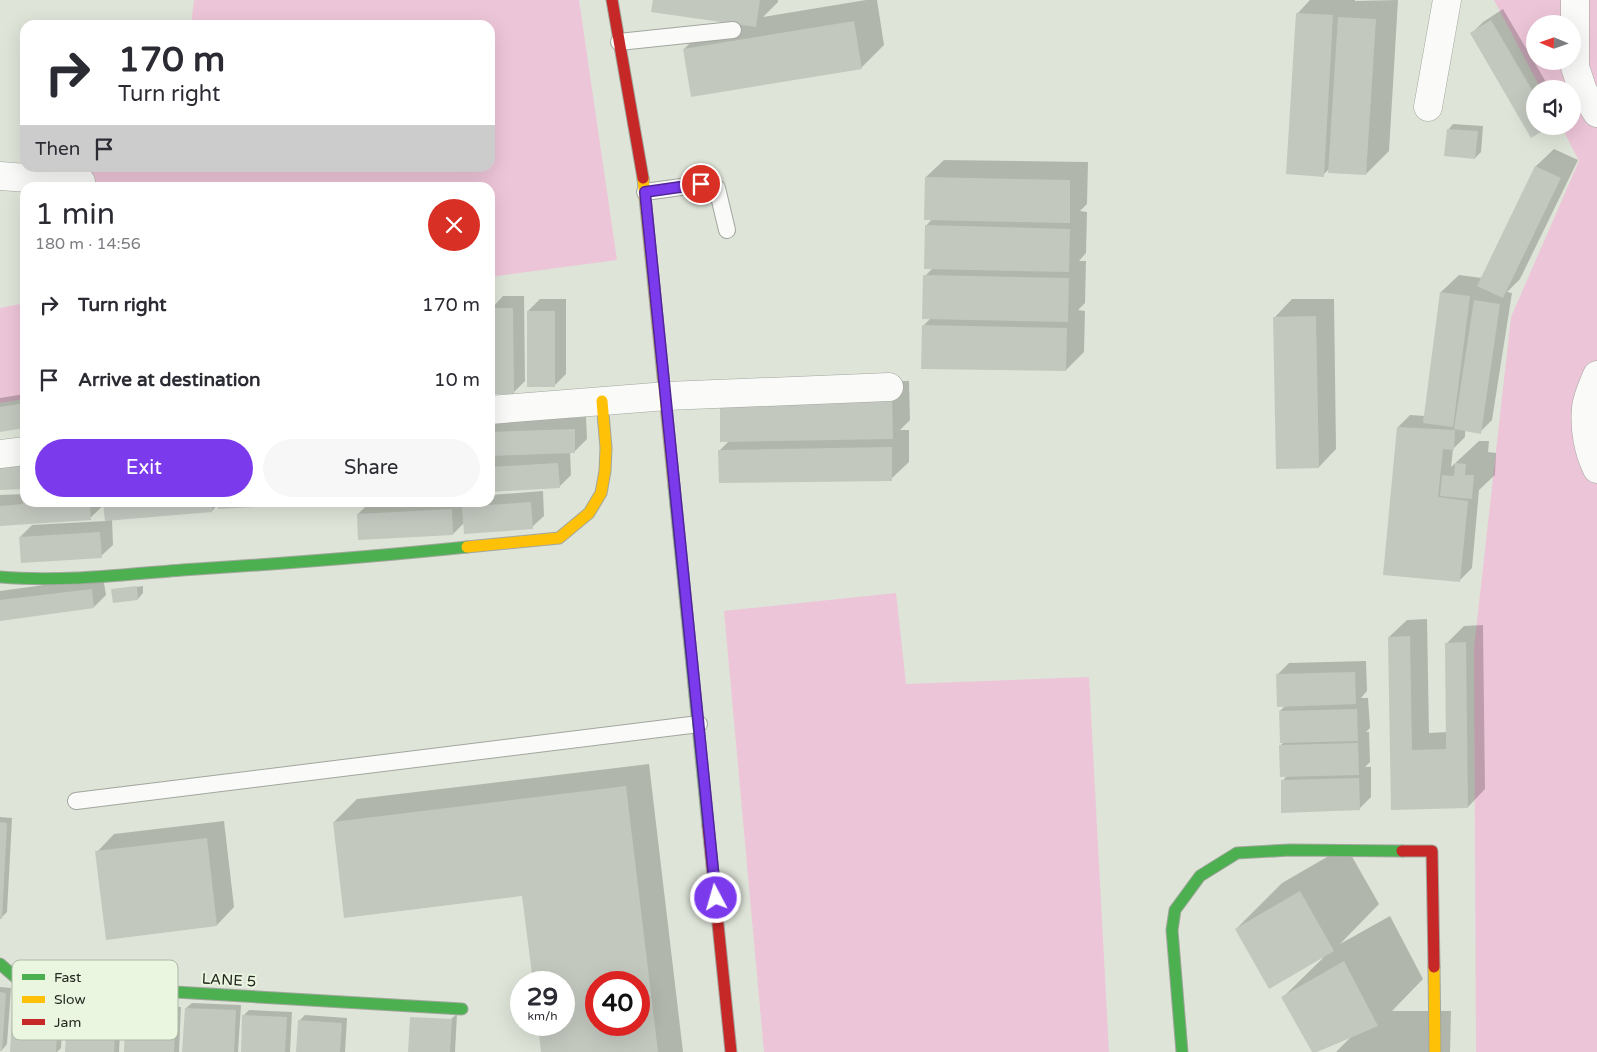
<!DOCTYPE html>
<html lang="en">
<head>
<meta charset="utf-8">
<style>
	body { margin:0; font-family:"Varela Round",sans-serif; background:#f7f7f7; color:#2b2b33; height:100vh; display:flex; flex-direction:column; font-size:19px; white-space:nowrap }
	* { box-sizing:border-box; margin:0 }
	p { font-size:16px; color:#7c7c81 }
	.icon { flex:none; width:28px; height:28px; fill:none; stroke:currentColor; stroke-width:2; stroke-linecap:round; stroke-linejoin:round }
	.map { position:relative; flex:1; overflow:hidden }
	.side { position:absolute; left:20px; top:182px; width:475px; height:325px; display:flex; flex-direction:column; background:#fff; border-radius:15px; box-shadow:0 5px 20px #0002 }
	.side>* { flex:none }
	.banner { position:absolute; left:20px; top:20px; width:475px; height:152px; border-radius:15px; box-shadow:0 5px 20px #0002; background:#fff; color:#2b2b33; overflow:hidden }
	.needle { width:32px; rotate:272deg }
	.tools { position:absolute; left:1526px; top:15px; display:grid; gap:10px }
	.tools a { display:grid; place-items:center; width:55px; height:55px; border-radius:50%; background:#fff; box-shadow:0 5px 20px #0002; font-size:25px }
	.speed { position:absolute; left:510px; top:971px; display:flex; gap:10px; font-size:25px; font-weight:700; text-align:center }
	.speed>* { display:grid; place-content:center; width:65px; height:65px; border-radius:50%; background:#fff; box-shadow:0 5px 20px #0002; line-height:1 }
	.speed small { font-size:12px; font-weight:400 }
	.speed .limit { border:8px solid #d22; background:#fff; color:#111 }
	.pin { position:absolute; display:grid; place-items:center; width:42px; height:42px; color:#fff; margin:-21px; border:2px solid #fff; border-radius:50%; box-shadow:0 1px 5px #0007 }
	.me { position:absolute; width:55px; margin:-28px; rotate:354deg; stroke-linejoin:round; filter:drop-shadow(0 0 4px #0008) }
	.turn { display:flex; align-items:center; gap:18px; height:105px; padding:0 15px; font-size:22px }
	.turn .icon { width:65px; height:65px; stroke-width:2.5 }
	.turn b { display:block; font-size:35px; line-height:42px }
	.then { display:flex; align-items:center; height:48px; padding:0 15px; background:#0003; gap:10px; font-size:19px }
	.round { display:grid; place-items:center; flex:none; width:52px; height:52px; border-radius:26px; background:#f7f7f7 }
	.summary { display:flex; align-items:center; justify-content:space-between; height:85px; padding:0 15px }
	h1 { font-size:30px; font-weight:600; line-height:38px }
	.button { display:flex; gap:10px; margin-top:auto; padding:10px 15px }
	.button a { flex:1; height:58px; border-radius:30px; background:#7c3aed; color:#fff; font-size:20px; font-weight:600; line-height:58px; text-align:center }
	.button a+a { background:#f7f7f7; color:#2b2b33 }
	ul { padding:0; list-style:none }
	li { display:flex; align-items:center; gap:15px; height:75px; padding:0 15px }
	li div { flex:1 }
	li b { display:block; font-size:19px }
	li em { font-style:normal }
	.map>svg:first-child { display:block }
</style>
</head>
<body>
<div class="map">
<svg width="1597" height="1052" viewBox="0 0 1597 1052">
	<rect width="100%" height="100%" fill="#dee4d8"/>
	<g fill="#edc5d8" fill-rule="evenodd">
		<path d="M194,0H579L617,260L490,277V188H83L84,168H490V25H191Z"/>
		<path d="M1494,0H1597V1052H1476L1474,648L1511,317L1579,161L1561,126H1572V89H1541ZM1535,24H1572V61H1535Z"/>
		<path d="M25,303V399L0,403V308Z"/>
		<path d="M896,593L906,684L1089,677L1109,1052H764L724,611Z"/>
	</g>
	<g fill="#0003" fill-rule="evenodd">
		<path d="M654,0H778V2L763,17L866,0H877L884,45L861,68L684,49L707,26L731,23Z"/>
		<path d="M1310,0H1355V1L1398,0L1389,151L1366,174L1329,169L1323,175L1297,14Z"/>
		<path d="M1503,9L1550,89H1535V126L1532,137L1471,34L1483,22Z"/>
		<path d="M1453,124L1483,126L1481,152L1475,158L1448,130Z"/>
		<path d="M1554,149L1578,160L1520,279L1507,292L1512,293L1492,420L1480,432L1465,430V437L1453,449L1451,467L1479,441H1489L1488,452L1496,453L1495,475L1479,490L1472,568L1460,580L1398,427L1410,415L1425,416L1441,292L1459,275L1482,278L1536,166Z"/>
		<path d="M944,160L1088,162L1087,204L1080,211L1087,212L1086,253L1079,261H1086L1085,303L1078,310L1085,311L1084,352L1066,370L923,326L931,318L925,276L933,268L926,226L932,219L926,177Z"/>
		<path d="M503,296H524L525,381L513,393L492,381L490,383V297L491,309Z"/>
		<path d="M540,299H566V374L554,386L528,311Z"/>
		<path d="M1292,299H1334L1336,449L1319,467L1275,317Z"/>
		<path d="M909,381L910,420L900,430H909V462L891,479L720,450L730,440L739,383Z"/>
		<path d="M25,394V427L0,430V398Z"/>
		<path d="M586,417L587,439L575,451H570L571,475L559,487L490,490V421Z"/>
		<path d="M543,491L544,516L532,527L464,523L453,534L358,514L370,502H463L464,507L468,502H490V495Z"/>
		<path d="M25,494V502H317L219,508V503L212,511L112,519L113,545L101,556L20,537L32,525L106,521L105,504L90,518L0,524V495Z"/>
		<path d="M103,577L106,595L94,607L0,619V591Z"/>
		<path d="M143,586V593L138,599L117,590Z"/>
		<path d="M1427,619L1429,733L1447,732L1446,644L1464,626L1483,625L1485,789L1468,807L1392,808L1389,637L1407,620Z"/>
		<path d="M1366,661L1367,691L1361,698H1368L1370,728L1366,732H1369L1370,762L1365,767H1371V797L1359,809L1282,781L1287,776L1280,746L1284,742L1280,711L1286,705L1277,675L1289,663Z"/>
		<path d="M649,764L683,1052H542L539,1025H564V982H534L524,895L334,822L357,799ZM596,982H639V1025H596Z"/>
		<path d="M0,817L12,818L7,912L2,917H0Z"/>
		<path d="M224,821L234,907L217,925L97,852L114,834Z"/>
		<path d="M1346,846L1379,904L1340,944L1390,916L1423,979L1392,1011H1451L1450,1052H1336L1352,1036L1283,997L1323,958L1236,929L1282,883Z"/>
		<path d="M0,987L11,988L7,1044L2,1050H0Z"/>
		<path d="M20,992L64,995L61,1048L57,1052H35L15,998Z"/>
		<path d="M75,996L122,999L119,1052H66L69,1001Z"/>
		<path d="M192,1003L241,1005L238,1052H183L186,1008Z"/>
		<path d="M133,1005L181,1007L179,1052H125L127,1010Z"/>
		<path d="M249,1010L292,1012L290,1052H242L243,1016Z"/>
		<path d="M457,1014L455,1052H410Z"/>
		<path d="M305,1015L347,1018L345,1052H298L299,1021Z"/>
	</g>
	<g fill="#c3c8bf" fill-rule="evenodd">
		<path d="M653,0H760L756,27L651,12Z"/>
		<path d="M1296,13L1333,15L1324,177L1286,174Z"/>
		<path d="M1338,17L1376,19L1366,175L1328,173Z"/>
		<path d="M1491,20L1535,95V126H1551L1531,138L1470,33Z"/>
		<path d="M854,21L862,69L691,97L683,49Z"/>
		<path d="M1447,129L1478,131L1475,159L1444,156Z"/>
		<path d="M1535,166L1561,178L1503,298L1477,286Z"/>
		<path d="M925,177L1070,180V223L924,220Z"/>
		<path d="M925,225L1070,229L1069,272L924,269Z"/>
		<path d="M923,275L1069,278L1068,322L922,319Z"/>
		<path d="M1440,292L1470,296L1453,427L1423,423Z"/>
		<path d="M1474,300L1500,304L1481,434L1454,429Z"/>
		<path d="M490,308H513L514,394H491Z"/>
		<rect x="527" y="311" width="28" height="76"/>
		<path d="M1316,316L1319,468L1276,469L1273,317Z"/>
		<path d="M922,325L1067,328L1066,371L921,369Z"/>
		<path d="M892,398L893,439L720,442V401Z"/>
		<path d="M25,403V428L0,432V407Z"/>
		<path d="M1397,427L1455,430L1454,450L1443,449L1438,497L1468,501L1460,582L1383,575Z"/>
		<path d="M575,429V453L490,456V432Z"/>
		<path d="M892,447V481L719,483L718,450Z"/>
		<path d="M25,463V489L0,490V465Z"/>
		<path d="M558,463L560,488L490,492V467Z"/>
		<path d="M1455,463L1466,464L1465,475H1474L1472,499L1440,496L1442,475L1454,476Z"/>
		<path d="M22,499H25V502H90L91,520L0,526V506L23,504Z"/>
		<path d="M103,502H212V512L105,521Z"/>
		<path d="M218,502H313V504L218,509Z"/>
		<path d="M531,502L533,529L464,534L462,507Z"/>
		<path d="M452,509L453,535L358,540L357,514Z"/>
		<path d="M100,532L102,558L21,563L19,537Z"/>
		<path d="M137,586L138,600L113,603L111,589Z"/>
		<path d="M92,589L94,608L0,621V600Z"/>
		<path d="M1410,636L1412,750L1446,749L1445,643L1466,642L1468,808L1391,810L1388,637Z"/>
		<path d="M1355,672L1356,704L1277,707L1276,674Z"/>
		<path d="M1357,709L1358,741L1280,743L1279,711Z"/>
		<path d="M1358,743L1359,775L1280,777L1279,745Z"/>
		<path d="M1359,778L1360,810L1281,813V780Z"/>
		<path d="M626,786L658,1052H541L538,1025H564V982H533L522,896L344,918L333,822ZM596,982H639V1025H596Z"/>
		<path d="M0,822L7,823L2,919H0Z"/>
		<path d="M207,838L217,926L106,940L95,851Z"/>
		<path d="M1300,891L1334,951L1269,989L1235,929Z"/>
		<path d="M1344,961L1378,1026L1317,1052H1312L1281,997Z"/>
		<path d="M0,992L6,993L2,1051H0Z"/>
		<path d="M13,998L59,1001L56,1052H10Z"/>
		<path d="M68,1001L117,1004L114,1052H65Z"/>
		<path d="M185,1008L236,1010L234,1052H182Z"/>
		<path d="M126,1010L176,1012L174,1052H124Z"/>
		<path d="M242,1015L287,1017L285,1052H241Z"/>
		<path d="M410,1017L452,1019L450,1052H408Z"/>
		<path d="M298,1020L342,1023L340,1052H296Z"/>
	</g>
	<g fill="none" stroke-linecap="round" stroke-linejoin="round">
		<g stroke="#a2a69e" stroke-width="18">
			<g id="lane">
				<path d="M619,42L733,30"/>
				<path d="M645,192L710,183L717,188L727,230"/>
				<path d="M76,801L699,724"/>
			</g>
		</g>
		<g stroke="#a2a69e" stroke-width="29">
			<g id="street">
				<path d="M1575,0V67L1583,91L1597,113"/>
				<path d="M1428,107L1447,0"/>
				<path d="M0,176L81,182"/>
				<path d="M1597,375C1593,385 1587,397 1586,408C1584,428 1588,451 1597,469"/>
				<path d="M490,410L667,396L889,387"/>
				<path d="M0,454L25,451"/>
			</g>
		</g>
		<g stroke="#a2a69e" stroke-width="13">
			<g id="fast">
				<path d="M674,486L708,826"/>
				<path d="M0,577C60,582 122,575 182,570C277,564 372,557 467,547"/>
				<path d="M0,964L22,983L462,1009"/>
				<path d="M1182,1052L1172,930L1175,910L1200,876L1237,853L1290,850L1402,851"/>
			</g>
		</g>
		<g stroke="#a2a69e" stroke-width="13">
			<g id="slow">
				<path d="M643,178L674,486"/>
				<path d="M467,547L559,538L589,513L601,493L605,471L606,448L602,401"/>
				<path d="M1434,967L1435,1052"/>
			</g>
		</g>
		<g stroke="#a2a69e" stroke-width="13">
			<g id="jam">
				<path d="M612,0L643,178"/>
				<path d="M708,826L731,1052"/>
				<path d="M1402,851H1432L1434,967"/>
			</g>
		</g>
		<use href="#lane" stroke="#fafbf9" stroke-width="16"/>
		<use href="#street" stroke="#fafbf9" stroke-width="28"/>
		<use href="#fast" stroke="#4caf50" stroke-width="11"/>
		<use href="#slow" stroke="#ffc107" stroke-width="11"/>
		<use href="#jam" stroke="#c62828" stroke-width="11"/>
	</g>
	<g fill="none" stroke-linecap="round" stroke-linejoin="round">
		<g stroke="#51269a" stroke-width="12">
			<path id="route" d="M701,184L645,192L716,898"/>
		</g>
		<use href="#route" stroke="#7c3aed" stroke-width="9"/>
	</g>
	<g text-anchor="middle" stroke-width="4" stroke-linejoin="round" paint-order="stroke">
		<g font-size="15" fill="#242820" stroke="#eaf6e0">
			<text transform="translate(229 980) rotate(3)" y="5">LANE 5</text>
		</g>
	</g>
	<rect x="12" y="960" width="166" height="80" rx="8" fill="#eaf6e0" stroke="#afb8a6" stroke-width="1"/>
	<rect x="22" y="974" width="23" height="6" fill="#4caf50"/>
	<rect x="22" y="996" width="23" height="7" fill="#ffc107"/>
	<rect x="22" y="1019" width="23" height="6" fill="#c62828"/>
	<g font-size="14" fill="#242820">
		<text x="54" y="982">Fast</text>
		<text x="54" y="1004">Slow</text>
		<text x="54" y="1027">Jam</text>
	</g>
</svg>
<div class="tools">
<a><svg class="needle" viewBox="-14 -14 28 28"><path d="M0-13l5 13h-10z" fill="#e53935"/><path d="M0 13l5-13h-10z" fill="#7c7c81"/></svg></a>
<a><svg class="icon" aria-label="sound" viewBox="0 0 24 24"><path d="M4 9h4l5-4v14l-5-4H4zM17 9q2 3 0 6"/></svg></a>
</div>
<div class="speed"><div>29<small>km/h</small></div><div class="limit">40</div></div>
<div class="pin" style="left:701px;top:184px;background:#d93025"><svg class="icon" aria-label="arrive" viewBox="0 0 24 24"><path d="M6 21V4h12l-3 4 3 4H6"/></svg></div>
<svg class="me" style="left:716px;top:898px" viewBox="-20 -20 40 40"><circle r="17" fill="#7c3aed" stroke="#fff" stroke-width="3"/><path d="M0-11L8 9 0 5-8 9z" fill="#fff"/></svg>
<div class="banner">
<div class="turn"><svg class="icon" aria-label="right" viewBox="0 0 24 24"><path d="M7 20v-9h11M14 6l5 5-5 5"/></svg><div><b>170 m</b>Turn right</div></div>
<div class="then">Then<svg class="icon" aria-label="arrive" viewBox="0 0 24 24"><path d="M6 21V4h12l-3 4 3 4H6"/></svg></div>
</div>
<section class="side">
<div class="summary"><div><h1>1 min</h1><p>180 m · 14:56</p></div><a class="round" style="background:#d93025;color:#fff"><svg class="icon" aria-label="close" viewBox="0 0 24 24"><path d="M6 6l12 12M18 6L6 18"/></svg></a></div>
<ul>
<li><svg class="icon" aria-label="right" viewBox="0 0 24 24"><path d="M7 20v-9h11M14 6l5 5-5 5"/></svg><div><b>Turn right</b></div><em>170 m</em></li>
<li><svg class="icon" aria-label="arrive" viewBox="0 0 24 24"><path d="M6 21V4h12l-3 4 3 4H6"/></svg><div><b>Arrive at destination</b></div><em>10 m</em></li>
</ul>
<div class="button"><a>Exit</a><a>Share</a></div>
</section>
</div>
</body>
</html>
